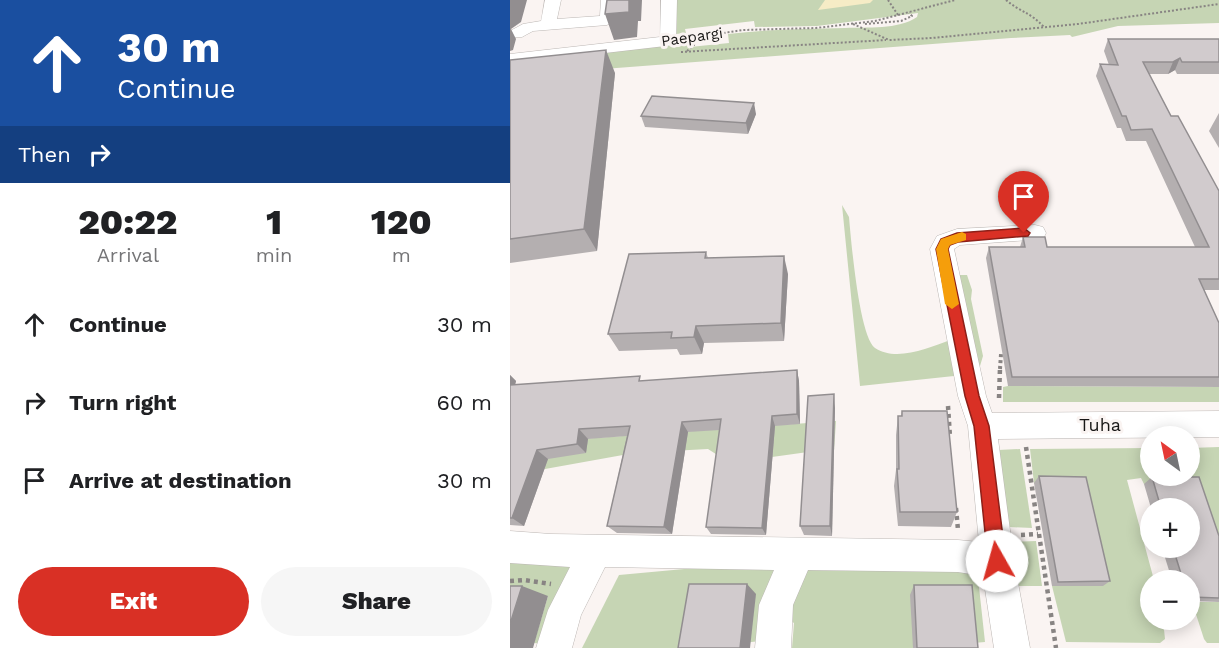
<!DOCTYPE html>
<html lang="en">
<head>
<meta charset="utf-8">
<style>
	body { margin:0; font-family:"Work Sans",sans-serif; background:#f6f6f6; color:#202124; height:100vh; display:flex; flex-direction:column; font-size:22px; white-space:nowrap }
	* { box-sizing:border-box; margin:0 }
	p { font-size:20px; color:#757577 }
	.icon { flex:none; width:33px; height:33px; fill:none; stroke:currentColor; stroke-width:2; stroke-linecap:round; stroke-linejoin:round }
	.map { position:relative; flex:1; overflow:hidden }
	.panel { display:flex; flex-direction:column; background:#fff; width:510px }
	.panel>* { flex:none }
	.hud { background:#1a4fa0; color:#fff; overflow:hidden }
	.needle { width:39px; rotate:327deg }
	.controls { position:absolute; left:630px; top:426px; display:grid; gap:12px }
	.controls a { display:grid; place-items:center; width:60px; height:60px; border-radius:50%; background:#fff; box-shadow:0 3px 15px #0003; font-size:30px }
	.pin { position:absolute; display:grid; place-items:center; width:51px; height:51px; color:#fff; margin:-62px -26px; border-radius:50% 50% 50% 0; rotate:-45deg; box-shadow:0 0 6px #0007 }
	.pin .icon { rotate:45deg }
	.me { position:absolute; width:66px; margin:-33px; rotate:353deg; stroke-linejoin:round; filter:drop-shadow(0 0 4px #0008) }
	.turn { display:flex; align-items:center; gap:21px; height:126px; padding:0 18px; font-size:27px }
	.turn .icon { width:78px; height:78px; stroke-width:2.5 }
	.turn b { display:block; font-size:42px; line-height:51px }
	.then { display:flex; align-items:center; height:57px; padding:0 18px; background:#0003; gap:12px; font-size:22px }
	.eta { display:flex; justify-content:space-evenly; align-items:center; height:102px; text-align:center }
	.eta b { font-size:36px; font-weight:800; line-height:42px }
	.cta { display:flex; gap:12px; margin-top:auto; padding:12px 18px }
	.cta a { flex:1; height:69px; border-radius:36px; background:#d93025; color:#fff; font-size:24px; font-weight:800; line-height:69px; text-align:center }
	.cta a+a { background:#f6f6f6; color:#202124 }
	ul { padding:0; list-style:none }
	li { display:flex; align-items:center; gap:18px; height:78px; padding:0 18px }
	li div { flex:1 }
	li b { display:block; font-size:22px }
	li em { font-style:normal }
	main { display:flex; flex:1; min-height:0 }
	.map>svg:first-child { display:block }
</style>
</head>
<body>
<main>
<section class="panel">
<div class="hud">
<div class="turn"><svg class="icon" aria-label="ahead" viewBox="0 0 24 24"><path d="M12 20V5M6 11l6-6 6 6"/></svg><div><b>30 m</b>Continue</div></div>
<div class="then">Then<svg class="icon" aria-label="right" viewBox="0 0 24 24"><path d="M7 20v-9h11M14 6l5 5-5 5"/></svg></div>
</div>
<div class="eta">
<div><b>20:22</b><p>Arrival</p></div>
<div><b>1</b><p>min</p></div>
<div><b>120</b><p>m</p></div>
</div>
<ul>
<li><svg class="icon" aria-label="ahead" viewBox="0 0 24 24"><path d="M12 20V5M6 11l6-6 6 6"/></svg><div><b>Continue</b></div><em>30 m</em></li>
<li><svg class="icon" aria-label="right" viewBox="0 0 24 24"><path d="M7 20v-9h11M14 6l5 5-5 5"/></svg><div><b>Turn right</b></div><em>60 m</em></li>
<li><svg class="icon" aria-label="arrive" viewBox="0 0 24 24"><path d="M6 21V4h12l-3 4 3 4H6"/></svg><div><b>Arrive at destination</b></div><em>30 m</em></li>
</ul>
<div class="cta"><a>Exit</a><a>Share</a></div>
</section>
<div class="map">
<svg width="709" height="648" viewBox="0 0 709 648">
	<rect width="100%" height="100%" fill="#faf4f2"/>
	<g fill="#c6d5b4">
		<path d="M164,0H709V23L608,26L562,37L560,35L501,38L28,74L0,62L178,42L180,47L219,43L218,34C257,29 296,29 335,28C357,27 388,30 407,17L408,13L307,26L245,27L244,21L175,29L176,33L166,34Z"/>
		<path d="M332,205L339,217C341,239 349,336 365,348C386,362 419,348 440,340L447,373L444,376L350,386Z"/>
		<path d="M445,275H457L462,290L461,299L473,356L467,376Z"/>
		<path d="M498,386L709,387V402H493V387Z"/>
		<path d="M326,421L324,451L298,452L262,457L212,458L198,449L124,453L35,469L0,444Z"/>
		<path d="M709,447V573L679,484H634L631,478L617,480L644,580H640V620H653L655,639L650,643L556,642L542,586L592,585L524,483L520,449L640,448V476H680V448Z"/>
		<path d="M510,449L522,528L499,527L488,450Z"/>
		<path d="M526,541L532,586H507L500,542Z"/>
		<path d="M0,562L73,563L33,644L24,643L38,596H0Z"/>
		<path d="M268,565L251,641L184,648H72L109,575L185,568Z"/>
		<path d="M285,570L462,571L468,578L475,642L403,648H282L284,623L270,613Z"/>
		<path d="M682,602H709V643H697L694,639Z"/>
	</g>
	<path fill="#f6ecc6" d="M315,0H363L360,3L308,10Z"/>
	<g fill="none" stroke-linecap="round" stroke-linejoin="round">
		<g stroke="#bcb7b4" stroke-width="1">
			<g id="minor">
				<path d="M35,0H51L47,19L90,16L91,0H107L105,20L97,25L23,31L12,37H0V31L13,24L31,21Z"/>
				<path d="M151,0H167L166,41L164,45L0,64V54L150,37Z"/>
				<path d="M525,225L533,227L536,233L533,239L450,245L444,249L476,396L482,413L709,411V437L488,439L504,561L520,648H484L473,576L448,572L298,570L283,605L281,648H245L249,605L264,570L95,567L71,615L62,648H26L38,610L60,567L0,563V531L41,534L448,540L469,542L458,426L448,396L420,249L427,236L447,229Z"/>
			</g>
		</g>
		<g stroke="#888483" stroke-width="2" stroke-dasharray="2 2" stroke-linecap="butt">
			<path d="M378,0L388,15"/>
			<path d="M496,0C510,12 520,12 534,27"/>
			<path d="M343,24L379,40L422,38L568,24L709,4"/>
			<path d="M355,24L391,21L402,16L399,13"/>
			<path d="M174,39L233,30L306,28L365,21L445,0"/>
			<path d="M177,51L184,45L186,37"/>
			<path d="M171,52L376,40"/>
		</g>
		<path stroke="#888483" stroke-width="4" stroke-dasharray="3 3" stroke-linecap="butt" d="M490,369L491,354"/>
		<g stroke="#888483" stroke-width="4.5" stroke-dasharray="4 4" stroke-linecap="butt">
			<path d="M489,398L490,368"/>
			<path d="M438,406L440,437"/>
			<path d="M516,447L546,648"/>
			<path d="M446,508L448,530"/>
			<path d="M511,535L528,534"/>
			<path d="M0,581L14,580L41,584"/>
		</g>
		<use href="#minor" fill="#fff" fill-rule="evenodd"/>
	</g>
	<g fill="#b4afb0">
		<path d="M598,39H709V74H667L665,70L658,74H639L661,116L709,191V290H694L709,323V387L498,386L476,258L479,247H510L513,237L537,247H685L636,141H616L611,128H607L586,76L590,64L599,65L594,51Z"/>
		<path d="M0,60L105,73L87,251L0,263Z"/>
		<path d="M709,113V148L699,131Z"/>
		<path d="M246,114L238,134L135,127L131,116Z"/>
		<path d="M196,252L198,258L278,274L274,341L194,343L192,354L170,355L167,349L109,351L98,334Z"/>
		<path d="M287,370L289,381L290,424L265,426L256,535L201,534L196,527L210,430L178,432L162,534L107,533L97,526L117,436L78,439L76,453L38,459L14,526L0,525V375L6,381L5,385L133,381Z"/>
		<path d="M325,408L322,536L294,535L290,526Z"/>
		<path d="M392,411L447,512L441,527L388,526L384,486L386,470V435L388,416H391Z"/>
		<path d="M529,476L600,581L593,586H542L524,483Z"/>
		<path d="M642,477H689L709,536V602L680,601V580H662L652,548H680V508H641L634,484Z"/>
		<path d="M404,585L468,648H403L400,595Z"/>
	</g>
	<g fill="#928e90">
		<path d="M0,0H17L11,22L1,29L6,39L3,50L0,51Z"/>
		<path d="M119,0H132L131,21H128L127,37L104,40L95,14Z"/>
		<path d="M96,50L105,73L87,251L74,229Z"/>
		<path d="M670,58L665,70L658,74L663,62Z"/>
		<path d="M244,103L246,114L238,134L236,123Z"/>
		<path d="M274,256L278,274L274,341L271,323Z"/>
		<path d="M186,326L194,343L192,354L184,337Z"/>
		<path d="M287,370L289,381L290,424L287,414Z"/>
		<path d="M0,375L6,381L2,396L0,395Z"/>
		<path d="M324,394L325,408L322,536L320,526Z"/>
		<path d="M262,416L265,426L256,535L252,528Z"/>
		<path d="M172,422L178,432L162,534L154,527Z"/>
		<path d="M69,429L78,439L76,453L67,444Z"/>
		<path d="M27,450L38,459L14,526L2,518Z"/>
		<path d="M237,584L246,594L240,648H230Z"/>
		<path d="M12,586L38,596L23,648H0V624Z"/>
	</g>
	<g fill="#d1cbcd" stroke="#928e90" stroke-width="1.5">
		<path d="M97,0H119V12L95,14Z"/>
		<path d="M598,39H709V62H672L670,58L663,62H633L661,116H668L709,191V279H689L709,323V377H502L479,247H515L513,237H535L537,247H699L642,129L621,130L616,116H612L590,64L608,65Z"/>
		<path d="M96,50L74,229L0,239V60Z"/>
		<path d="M142,96L244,103L236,123L131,116Z"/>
		<path d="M196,252L195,258L274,256L271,323L186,326L184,337L161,338L162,332L98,334L119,254Z"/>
		<path d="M287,370V414L262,416L252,528L196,527L211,419L172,422L154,527L97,526L120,426L69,429L67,444L27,450L2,518H0V385L130,376L129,381Z"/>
		<path d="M324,394L320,526H290L298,396Z"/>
		<path d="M392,411H437L447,512H390L387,469H389L388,416H392Z"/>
		<path d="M529,476L576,477L600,581L548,582Z"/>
		<path d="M642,477H689L709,536V598L680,597V580H673L663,548H680V508H651Z"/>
		<path d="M179,584H237L230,648H168Z"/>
		<path d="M404,585H462L468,648H407Z"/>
		<path d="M0,586H12L0,624Z"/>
	</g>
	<path fill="#d93025" stroke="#8d1f18" stroke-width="1.5" d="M514,228L520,233L518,236L448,242L440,245L438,249L469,396L479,426L496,561L493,567L487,570L481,567L478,561L464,426L455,396L426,249L431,239L447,233Z"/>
	<path fill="#f59e0b" d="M452,232L456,234V240L440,245L438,249L449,304L442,309L435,304L426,249L431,239Z"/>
	<g text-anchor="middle" stroke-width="6" stroke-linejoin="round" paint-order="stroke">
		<g font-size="15" fill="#181716" stroke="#faf4f2">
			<text transform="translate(182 37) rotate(-8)" y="5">Paepargi</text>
		</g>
		<g font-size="18" fill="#181716" stroke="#faf4f2">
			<text x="590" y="431">Tuha</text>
		</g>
	</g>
</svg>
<div class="controls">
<a><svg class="needle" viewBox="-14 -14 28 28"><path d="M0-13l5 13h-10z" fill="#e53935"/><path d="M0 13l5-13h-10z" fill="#757577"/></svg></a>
<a>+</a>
<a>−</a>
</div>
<div class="pin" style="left:514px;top:233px;background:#d93025"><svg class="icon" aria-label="arrive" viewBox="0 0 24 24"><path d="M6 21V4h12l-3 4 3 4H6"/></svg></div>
<svg class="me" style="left:487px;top:561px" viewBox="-20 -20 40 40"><circle r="19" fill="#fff"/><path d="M0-13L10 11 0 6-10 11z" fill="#d93025"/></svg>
</div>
</main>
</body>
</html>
